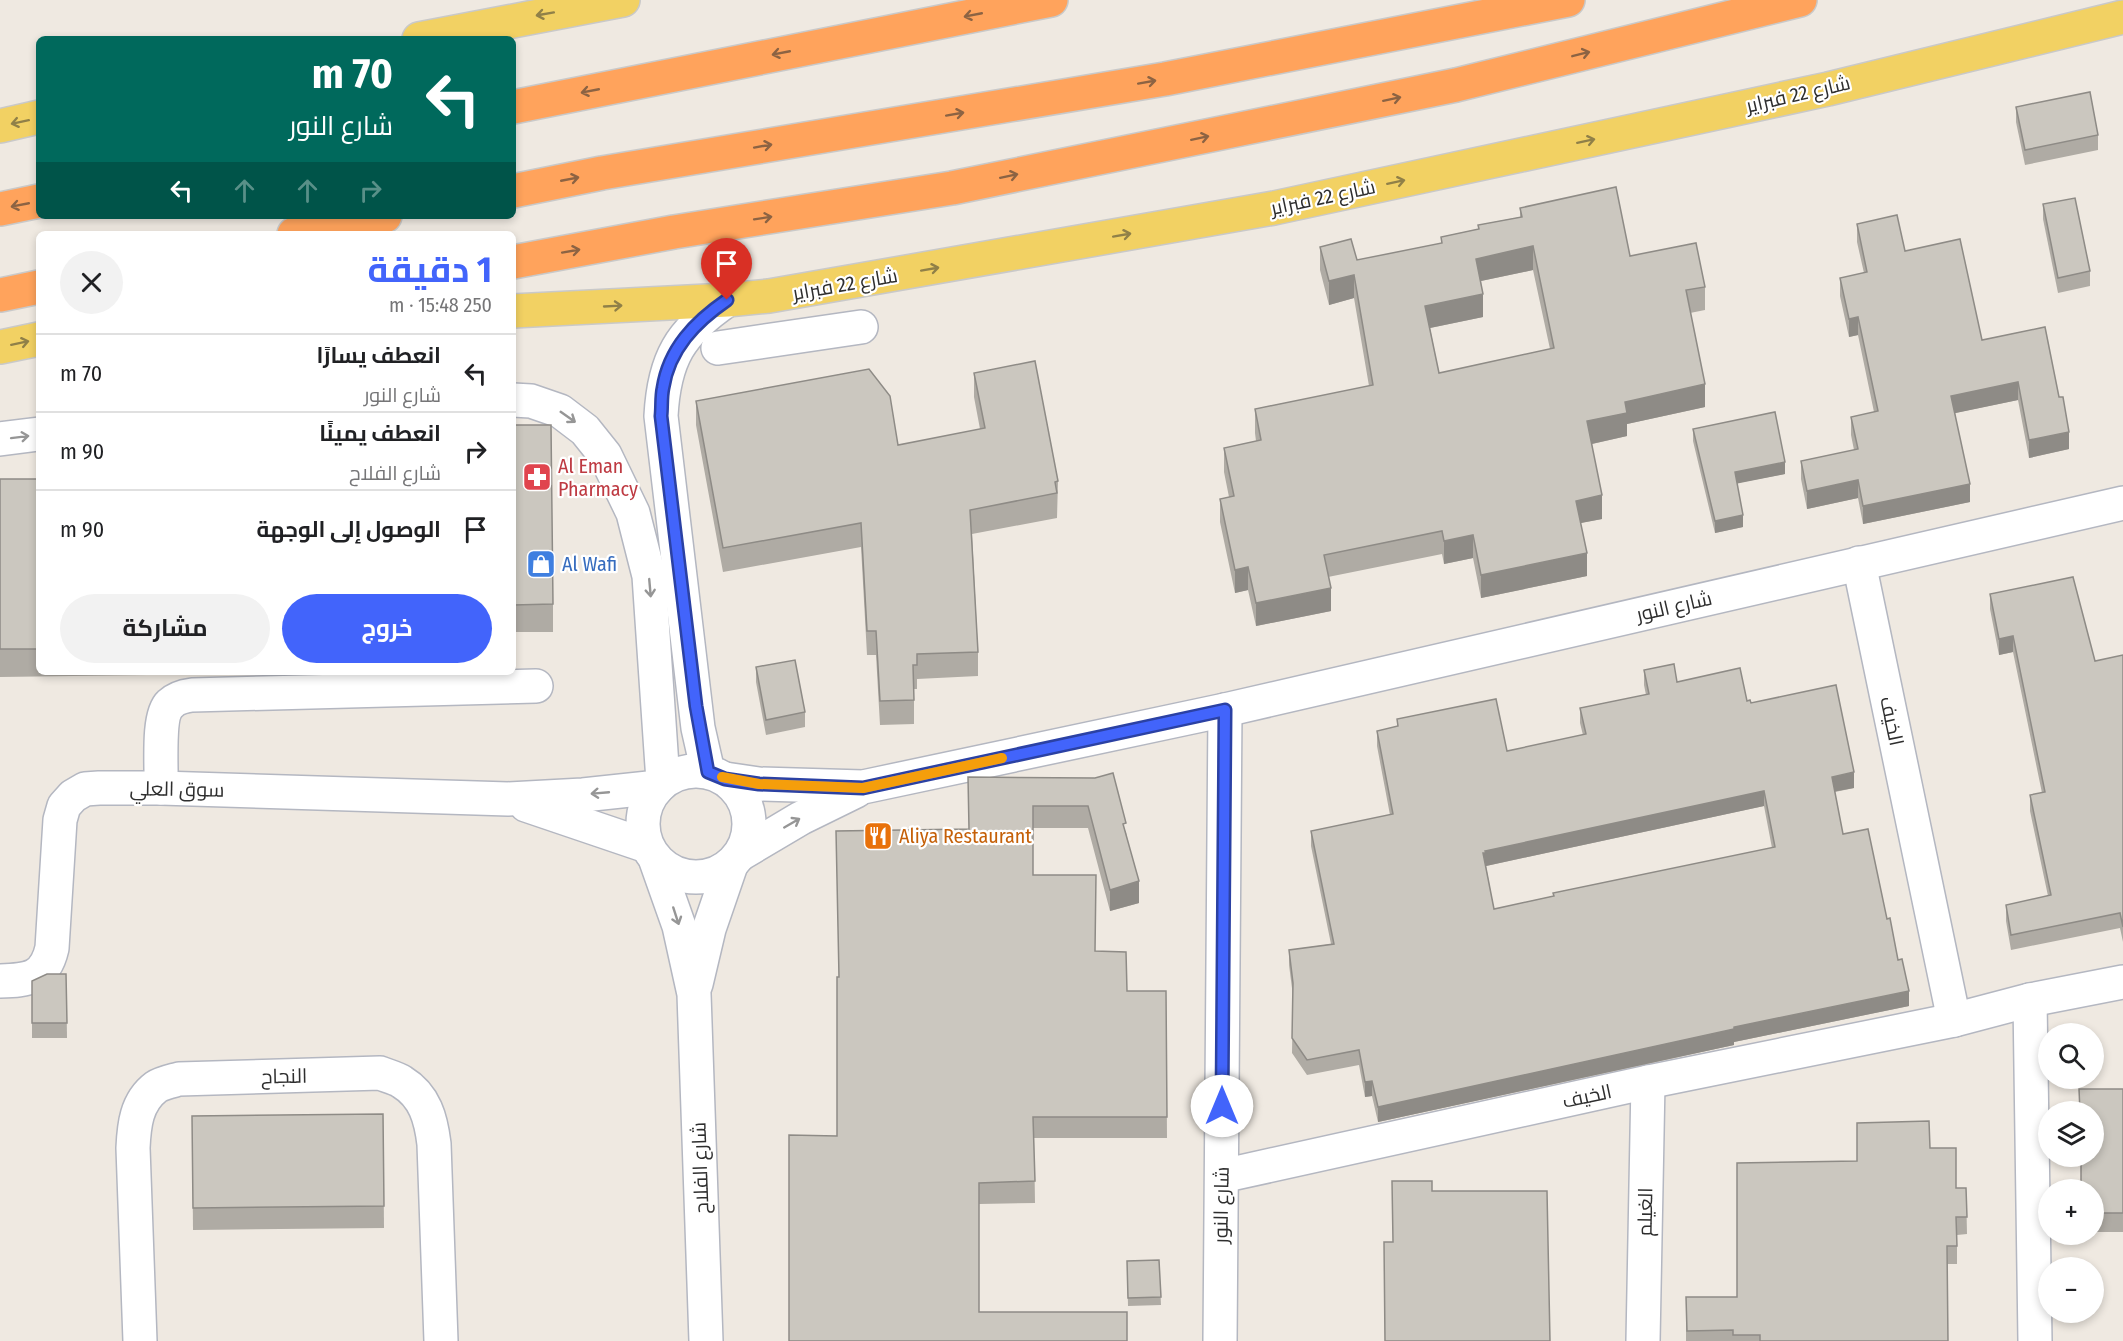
<!DOCTYPE html>
<html lang="ar">
<head>
<meta charset="utf-8">
<style>
	body { margin:0; font-family:"Fira Sans Condensed",Cairo,sans-serif; background:#f2f2f2; color:#202124; direction:rtl; height:100vh; display:flex; flex-direction:column; font-size:22px; white-space:nowrap }
	* { box-sizing:border-box; margin:0 }
	p { font-size:20px; color:#757577 }
	.icon { flex:none; width:33px; height:33px; fill:none; stroke:currentColor; stroke-width:2; stroke-linecap:round; stroke-linejoin:round }
	.map { position:relative; flex:1; overflow:hidden; direction:ltr }
	.details { position:absolute; left:36px; top:231px; width:480px; height:444px; display:flex; flex-direction:column; background:#fff; border-radius:9px; box-shadow:0 3px 9px #0003; direction:rtl }
	.details>* { flex:none }
	.hud { position:absolute; left:36px; top:36px; width:480px; height:183px; border-radius:9px; box-shadow:0 3px 9px #0003; direction:rtl; background:#00695c; color:#fff; overflow:hidden }
	.tools { position:absolute; left:2038px; top:1023px; display:grid; gap:12px }
	.tools a { display:grid; place-items:center; width:66px; height:66px; border-radius:50%; background:#fff; box-shadow:0 3px 9px #0003; font-size:30px }
	.pin { position:absolute; display:grid; place-items:center; width:51px; height:51px; color:#fff; margin:-62px -26px; border-radius:50% 50% 50% 0; rotate:-45deg; box-shadow:0 0 6px #0007 }
	.pin .icon { rotate:45deg }
	.me { position:absolute; width:66px; margin:-33px; rotate:0deg; stroke-linejoin:round; filter:drop-shadow(0 0 4px #0008) }
	.turn { display:flex; align-items:center; gap:21px; height:126px; padding:0 24px; font-size:27px }
	.turn .icon { width:78px; height:78px; stroke-width:2.5 }
	.turn b { display:block; font-size:42px; line-height:51px }
	.lanes { display:flex; align-items:center; height:57px; padding:0 24px; background:#0003; justify-content:center; gap:30px; direction:ltr }
	.lanes .off { opacity:.35 }
	.round { display:grid; place-items:center; flex:none; width:63px; height:63px; border-radius:32px; background:#f2f2f2 }
	.head { display:flex; align-items:center; justify-content:space-between; height:102px; padding:0 24px }
	h1 { font-size:36px; font-weight:700; line-height:45px; color:#4264fb }
	.button { display:flex; gap:12px; margin-top:auto; padding:12px 24px }
	.button a { flex:1; height:69px; border-radius:36px; background:#4264fb; color:#fff; font-size:24px; font-weight:700; line-height:69px; text-align:center }
	.button a+a { background:#f2f2f2; color:#202124 }
	ul { padding:0; list-style:none }
	li { display:flex; align-items:center; gap:18px; height:78px; padding:0 24px; border-top:2px solid #e0e0e0 }
	li div { flex:1 }
	li b { display:block; font-size:22px }
	li em { font-style:normal }
	.map>svg:first-child { display:block }
</style>
</head>
<body>
<div class="map">
<svg width="2123" height="1341" viewBox="0 0 2123 1341">
	<rect width="100%" height="100%" fill="#efe9e1"/>
	<g fill="none" stroke-linecap="round" stroke-linejoin="round">
		<g stroke="#b4b7c1" stroke-width="36">
			<g id="minor">
				<path d="M718,348L861,327"/>
				<path d="M513,400L531,401L560,411L585,430L605,455L633,513L649,576L663,781"/>
				<path d="M0,439L39,434"/>
				<path d="M1859,563L1954,1020"/>
				<circle cx="696" cy="824" r="53"/>
				<path d="M708,772L698,728L661,416C664,359 680,332 727,300"/>
				<path d="M725,779L759,784L863,787L1225,710L2123,503"/>
				<path d="M161,788C162,769 157,716 170,704C176,698 184,696 192,695L536,686"/>
				<path d="M526,805L647,846"/>
				<path d="M742,853L801,818L856,791"/>
				<path d="M656,861L679,926L694,994L706,1341"/>
				<path d="M0,981C28,980 45,979 52,948L60,820L64,806L73,796L85,789L99,788H161L508,799L583,795L658,787"/>
				<path d="M696,984L709,929L731,865"/>
				<path d="M2030,1000L2035,1341"/>
				<path d="M1222,1176L1648,1082L1954,1020L2030,1000L2123,982"/>
				<path d="M140,1341L133,1148C134,1126 136,1102 156,1087C162,1083 172,1081 179,1079L380,1073C387,1076 396,1078 402,1082C425,1096 431,1119 434,1144L441,1341"/>
				<path d="M1220,1341L1225,710"/>
				<path d="M1643,1341L1648,1082"/>
			</g>
		</g>
		<g stroke="#c9c9c9" stroke-width="36">
			<g id="major">
				<path d="M419,39L623,0"/>
				<path d="M0,126L39,117"/>
				<path d="M513,311L727,300L769,296L1274,208L1828,89L2123,17"/>
				<path d="M0,347L39,339"/>
			</g>
		</g>
		<g stroke="#c9c9c9" stroke-width="36">
			<g id="highway">
				<path d="M513,107L1051,0"/>
				<path d="M513,191L602,173L1165,79L1568,0"/>
				<path d="M0,209L39,201"/>
				<path d="M294,234L385,216"/>
				<path d="M513,262L674,232L952,188L1456,85L1800,0"/>
				<path d="M0,295L39,287"/>
			</g>
		</g>
		<use href="#minor" stroke="#fff" stroke-width="33"/>
		<use href="#major" stroke="#f2d163" stroke-width="33"/>
		<use href="#highway" stroke="#ffa35c" stroke-width="33"/>
	</g>
	<g fill="#afaba4" fill-rule="evenodd">
		<path d="M2016,107L2098,135V150L2025,165L2016,122Z"/>
		<path d="M2043,204L2090,271V286L2058,293L2043,219Z"/>
		<path d="M1520,208L1630,256L1705,287V310L1690,313L1705,407L1627,424V436L1592,444L1602,519L1580,523L1587,576L1481,598L1473,558L1444,564L1442,554L1328,577L1331,611L1256,626L1248,590L1235,593L1220,522V499L1229,497L1224,472V448L1256,441L1255,433V409L1369,386L1354,298L1329,305L1320,270V247L1357,260L1441,244V237L1478,229V225L1520,217ZM1533,270L1550,349L1439,373L1430,328L1483,317L1481,281Z"/>
		<path d="M1857,224L1905,251L1982,340L2045,327L2069,449L2029,458L2018,400L1955,413L1970,502L1863,524L1858,498L1807,509L1801,479V461L1854,450L1851,435V417L1874,412L1858,335L1849,337L1840,296V278L1864,273L1857,242Z"/>
		<path d="M974,373L1058,481L1057,518L972,534L978,652V676L917,679V689H914V724L880,725L876,655H867L861,547L723,572L696,425V401L898,445L980,429L974,397Z"/>
		<path d="M513,425L553,604V632H513Z"/>
		<path d="M1693,429L1785,474L1737,483L1743,527L1715,533L1693,441Z"/>
		<path d="M0,479H39V672H220V674L0,677Z"/>
		<path d="M1990,594L2095,661L2123,655V942L2120,928L2011,950L2006,921V905L2048,896L2030,811V795L2042,793L2013,652L1999,655L1990,609Z"/>
		<path d="M756,667L805,712V727L766,735L756,682Z"/>
		<path d="M1644,670L1677,682L1751,703L1854,788L1835,792L1843,834L1887,919L1898,960L1909,1006L1734,1042V1045L1378,1122L1372,1096L1365,1097L1359,1065L1307,1075L1292,1053L1293,996L1289,965V950L1331,944L1311,846V831L1390,815L1377,746V731L1397,727V719L1507,751L1583,735L1580,723V708L1646,695L1644,685ZM1764,806L1772,848L1553,893V896L1494,909L1486,866Z"/>
		<path d="M1095,778L1126,832L1139,903L1110,911L1088,828H1033V875L1127,991H1166L1167,1138H1034L1035,1203L979,1204L789,1341L837,1136L839,977L836,831L969,829Z"/>
		<path d="M66,974L67,1038H32V981Z"/>
		<path d="M2123,1089V1232H2094V1190Z"/>
		<path d="M383,1114L384,1228L193,1230L192,1116Z"/>
		<path d="M1930,1148L1956,1188H1966L1967,1234L1957,1235V1264H1947L1948,1341H1686V1297H1737L1857,1161Z"/>
		<path d="M1159,1260L1161,1305L1128,1306L1127,1261Z"/>
	</g>
	<g fill="#8e8b86">
		<path d="M1533,246V270L1476,282V259Z"/>
		<path d="M1354,275V298L1329,305V281Z"/>
		<path d="M1483,294V317L1425,329V306Z"/>
		<path d="M1858,317V335L1849,337V319Z"/>
		<path d="M2018,382V400L1951,414V396Z"/>
		<path d="M1705,384V407L1627,424V436L1587,445V421L1625,402Z"/>
		<path d="M2069,432V449L2029,458V440Z"/>
		<path d="M1785,462V474L1735,484V472Z"/>
		<path d="M1858,480V498L1807,509V491Z"/>
		<path d="M1970,484V502L1863,524V506Z"/>
		<path d="M1602,495V519L1576,524V501Z"/>
		<path d="M1743,515V527L1715,533V521Z"/>
		<path d="M1473,535V558L1444,564V541Z"/>
		<path d="M1587,553V576L1481,598V575Z"/>
		<path d="M1248,567V590L1235,593V570Z"/>
		<path d="M1331,588V611L1256,626V603Z"/>
		<path d="M2013,636V652L1999,655V639Z"/>
		<path d="M1854,772V788L1832,792V777Z"/>
		<path d="M1764,791V806L1486,866L1483,853L1485,851Z"/>
		<path d="M1139,881V903L1110,911V890Z"/>
		<path d="M1909,991V1006L1734,1042V1045L1378,1122V1107L1734,1027Z"/>
		<path d="M1372,1081V1096L1365,1097V1082Z"/>
	</g>
	<g fill="#cbc7bf" stroke="#8e8b86" stroke-width="1.5" fill-rule="evenodd">
		<path d="M2090,92L2098,135L2025,150L2016,107Z"/>
		<path d="M1616,187L1630,256L1696,243L1705,287L1686,290L1705,384L1625,402L1627,413L1587,421L1602,495L1576,501L1587,553L1481,575L1473,535L1444,541L1442,531L1324,555L1331,588L1256,603L1248,567L1235,570L1220,499L1234,496L1224,448L1261,440L1255,409L1373,385L1354,275L1329,281L1320,247L1351,239L1357,260L1442,243L1441,237L1479,229L1478,225L1522,217L1520,208ZM1533,246L1554,348L1439,373L1425,306L1483,294L1476,259Z"/>
		<path d="M2075,198L2090,271L2058,278L2043,204Z"/>
		<path d="M1897,215L1905,251L1960,239L1982,340L2045,327L2059,397H2063L2069,432L2029,440L2018,382L1951,396L1970,484L1863,506L1858,480L1807,491L1801,461L1858,449L1851,417L1878,411L1858,317L1849,319L1840,278L1867,272L1857,224Z"/>
		<path d="M1035,361L1058,481L1055,482L1057,493L970,510L978,652L917,654V665H913L914,700L880,701L876,631H867L861,523L723,548L696,401L869,369L890,396L898,445L985,428L974,373Z"/>
		<path d="M1775,412L1785,462L1735,472L1743,515L1715,521L1693,429Z"/>
		<path d="M513,425H551L553,604L513,605Z"/>
		<rect x="0" y="479" width="39" height="170"/>
		<path d="M2073,577L2095,661L2123,655V927L2120,913L2011,935L2006,905L2051,895L2030,795L2045,792L2013,636L1999,639L1990,594Z"/>
		<path d="M795,660L805,712L766,720L756,667Z"/>
		<path d="M1674,664L1677,682L1740,668L1747,701L1750,700L1751,703L1836,685L1854,772L1832,777L1843,834L1868,829L1887,919L1890,918L1898,960L1902,959L1909,991L1734,1027V1029L1378,1107L1372,1081L1365,1082L1359,1050L1307,1060L1292,1038L1293,983L1289,950L1334,944L1311,831L1393,814L1377,731L1398,726L1397,719L1496,699L1507,751L1586,734L1580,708L1649,694L1644,670ZM1764,791L1775,847L1553,893L1554,896L1494,909L1483,853H1486L1485,851Z"/>
		<path d="M1113,773L1126,823L1123,824L1139,881L1110,890L1088,806H1033V875H1096L1095,951L1126,952L1127,991H1166L1167,1117H1033L1035,1181L979,1183V1312H1127V1341H789V1135L837,1136V977H839L836,831L969,829L968,777L1095,778Z"/>
		<path d="M47,974H66L67,1023H32V981Z"/>
		<path d="M2079,1089H2123V1213H2094V1190H2081V1156H2094V1112H2080Z"/>
		<path d="M383,1114L384,1206L193,1208L192,1116Z"/>
		<path d="M1929,1121L1930,1148H1956V1188H1966L1967,1217H1956L1957,1246H1947L1948,1341H1760V1335H1733V1330L1687,1331L1686,1297H1737V1163L1857,1161V1123Z"/>
		<path d="M1392,1181H1432V1191H1547L1550,1341H1385L1384,1242H1393Z"/>
		<path d="M1159,1260L1161,1297L1128,1298L1127,1261Z"/>
	</g>
	<defs><path id="oneway-shaft" d="M-6 0H5M1.5-3L5.5 0L1.5 3" fill="none" stroke-width="1.6" stroke-linecap="round" stroke-linejoin="round" transform="scale(1.5)"/></defs>
	<g stroke="#908048">
		<use href="#oneway-shaft" transform="translate(545 14) rotate(170)"/>
		<use href="#oneway-shaft" transform="translate(20 122) rotate(168)"/>
		<use href="#oneway-shaft" transform="translate(1586 141) rotate(-12)"/>
		<use href="#oneway-shaft" transform="translate(1396 182) rotate(-12)"/>
		<use href="#oneway-shaft" transform="translate(1122 235) rotate(-10)"/>
		<use href="#oneway-shaft" transform="translate(930 269) rotate(-10)"/>
		<use href="#oneway-shaft" transform="translate(613 306) rotate(-3)"/>
		<use href="#oneway-shaft" transform="translate(20 343) rotate(-12)"/>
	</g>
	<g stroke="#8c6343">
		<use href="#oneway-shaft" transform="translate(973 15) rotate(169)"/>
		<use href="#oneway-shaft" transform="translate(781 53) rotate(169)"/>
		<use href="#oneway-shaft" transform="translate(1581 54) rotate(-14)"/>
		<use href="#oneway-shaft" transform="translate(1147 82) rotate(-10)"/>
		<use href="#oneway-shaft" transform="translate(590 91) rotate(169)"/>
		<use href="#oneway-shaft" transform="translate(1392 99) rotate(-12)"/>
		<use href="#oneway-shaft" transform="translate(955 114) rotate(-10)"/>
		<use href="#oneway-shaft" transform="translate(1200 138) rotate(-12)"/>
		<use href="#oneway-shaft" transform="translate(763 146) rotate(-10)"/>
		<use href="#oneway-shaft" transform="translate(1009 176) rotate(-12)"/>
		<use href="#oneway-shaft" transform="translate(570 179) rotate(-11)"/>
		<use href="#oneway-shaft" transform="translate(20 205) rotate(169)"/>
		<use href="#oneway-shaft" transform="translate(763 218) rotate(-9)"/>
		<use href="#oneway-shaft" transform="translate(571 251) rotate(-10)"/>
	</g>
	<g stroke="#969696">
		<use href="#oneway-shaft" transform="translate(568 417) rotate(35)"/>
		<use href="#oneway-shaft" transform="translate(20 437) rotate(-7)"/>
		<use href="#oneway-shaft" transform="translate(650 588) rotate(85)"/>
		<use href="#oneway-shaft" transform="translate(600 793) rotate(175)"/>
		<use href="#oneway-shaft" transform="translate(792 823) rotate(-30)"/>
		<use href="#oneway-shaft" transform="translate(676 916) rotate(72)"/>
	</g>
	<g fill="none" stroke-linecap="round" stroke-linejoin="round">
		<g stroke="#2b41a3" stroke-width="15">
			<path id="route" d="M727,300C695,322 669,349 663,388C661,397 662,407 661,416L696,706L708,772L725,779L759,784L863,788L1225,710L1222,1106"/>
		</g>
		<use href="#route" stroke="#4264fb" stroke-width="10"/>
		<path stroke="#f59e0b" stroke-width="10" d="M722,777L759,784L863,788L1002,758"/>
	</g>
	<defs>
		<g id="pharmacy-square" transform="scale(1.5)"><rect x="-9" y="-9" width="18" height="18" rx="4" fill="#e0444e" stroke="#fff"/><path d="M-2-6h4v4h4v4h-4v4h-4v-4h-4v-4h4Z" fill="#fff"/></g>
		<g id="shop-square" transform="scale(1.5)"><rect x="-9" y="-9" width="18" height="18" rx="4" fill="#3f7fe0" stroke="#fff"/><path d="M-5-2.5h2.3a2.7 3.5 0 0 1 5.4 0H5L5.5 6h-11ZM-1.5-2.5h3a1.5 2.3 0 0 0-3 0Z" fill="#fff"/></g>
		<g id="restaurant-square" transform="scale(1.5)"><rect x="-9" y="-9" width="18" height="18" rx="4" fill="#e8710a" stroke="#fff"/><path d="M-5-6h1v4h1v-4h1v4h1v-4h1v5L-1.5 .5V6h-2V.5L-5-1ZM5-6V6H3V1.5H1.5Q1.5-4 5-6Z" fill="#fff"/></g>
	</defs>
	<g fill-rule="evenodd">
		<use href="#pharmacy-square" x="537" y="477"/>
		<use href="#shop-square" x="541" y="564"/>
		<use href="#restaurant-square" x="878" y="836"/>
	</g>
	<g text-anchor="middle" stroke-width="4.5" stroke-linejoin="round" paint-order="stroke">
		<g font-size="20" fill="#2e2e2e" stroke="#fff">
			<text transform="translate(1798 94) rotate(-13)" y="7">شارع 22 فبراير</text>
			<text transform="translate(1323 197) rotate(-12)" y="7">شارع 22 فبراير</text>
			<text transform="translate(845 284) rotate(-10)" y="7">شارع 22 فبراير</text>
			<text transform="translate(1674 606) rotate(-13)" y="7">شارع النور</text>
			<text transform="translate(1892 721) rotate(78)" y="7">الخيف</text>
			<text transform="translate(177 789) rotate(1)" y="7">سوق العلي</text>
			<text transform="translate(284 1076) rotate(-1)" y="7">النجاح</text>
			<text transform="translate(1587 1096) rotate(-12)" y="7">الخيف</text>
			<text transform="translate(700 1168) rotate(-92)" y="7">شارع الفلاح</text>
			<text transform="translate(1221 1205) rotate(-89)" y="7">شارع النور</text>
			<text transform="translate(1645 1212) rotate(-89)" y="7">الغيلم</text>
		</g>
		<g font-size="20" fill="#be3a42" stroke="#fff" text-anchor="start">
			<text x="558" y="473">Al Eman<tspan x="558" dy="23">Pharmacy</tspan></text>
		</g>
		<g font-size="20" fill="#366cbe" stroke="#fff" text-anchor="start">
			<text x="562" y="571">Al Wafi</text>
		</g>
		<g font-size="20" fill="#c56008" stroke="#fff" text-anchor="start">
			<text x="899" y="843">Aliya Restaurant</text>
		</g>
	</g>
</svg>
<div class="tools">
<a><svg class="icon" aria-label="search" viewBox="0 0 24 24"><circle cx="10" cy="10" r="6"/><path d="M15 15l6 6"/></svg></a>
<a><svg class="icon" aria-label="layers" viewBox="0 0 24 24"><path d="M12 4l9 5-9 5-9-5zM3 14l9 5 9-5"/></svg></a>
<a>+</a>
<a>−</a>
</div>
<div class="pin" style="left:727px;top:300px;background:#d93025"><svg class="icon" aria-label="arrive" viewBox="0 0 24 24"><path d="M6 21V4h12l-3 4 3 4H6"/></svg></div>
<svg class="me" style="left:1222px;top:1106px" viewBox="-20 -20 40 40"><circle r="19" fill="#fff"/><path d="M0-13L10 11 0 6-10 11z" fill="#4264fb"/></svg>
<div class="hud">
<div class="turn"><svg class="icon" aria-label="left" viewBox="0 0 24 24"><path d="M17 20v-9H6M10 6l-5 5 5 5"/></svg><div><b>70 m</b>شارع النور</div></div>
<div class="lanes"><svg class="icon" aria-label="left" viewBox="0 0 24 24"><path d="M17 20v-9H6M10 6l-5 5 5 5"/></svg><svg class="icon off" aria-label="ahead" viewBox="0 0 24 24"><path d="M12 20V5M6 11l6-6 6 6"/></svg><svg class="icon off" aria-label="ahead" viewBox="0 0 24 24"><path d="M12 20V5M6 11l6-6 6 6"/></svg><svg class="icon off" aria-label="right" viewBox="0 0 24 24"><path d="M7 20v-9h11M14 6l5 5-5 5"/></svg></div>
</div>
<section class="details">
<div class="head"><div><h1>1 دقيقة</h1><p>250 m · 15:48</p></div><a class="round"><svg class="icon" aria-label="close" viewBox="0 0 24 24"><path d="M6 6l12 12M18 6L6 18"/></svg></a></div>
<ul>
<li><svg class="icon" aria-label="left" viewBox="0 0 24 24"><path d="M17 20v-9H6M10 6l-5 5 5 5"/></svg><div><b>انعطف يسارًا</b><p>شارع النور</p></div><em>70 m</em></li>
<li><svg class="icon" aria-label="right" viewBox="0 0 24 24"><path d="M7 20v-9h11M14 6l5 5-5 5"/></svg><div><b>انعطف يمينًا</b><p>شارع الفلاح</p></div><em>90 m</em></li>
<li><svg class="icon" aria-label="arrive" viewBox="0 0 24 24"><path d="M6 21V4h12l-3 4 3 4H6"/></svg><div><b>الوصول إلى الوجهة</b></div><em>90 m</em></li>
</ul>
<div class="button"><a>خروج</a><a>مشاركة</a></div>
</section>
</div>
</body>
</html>
